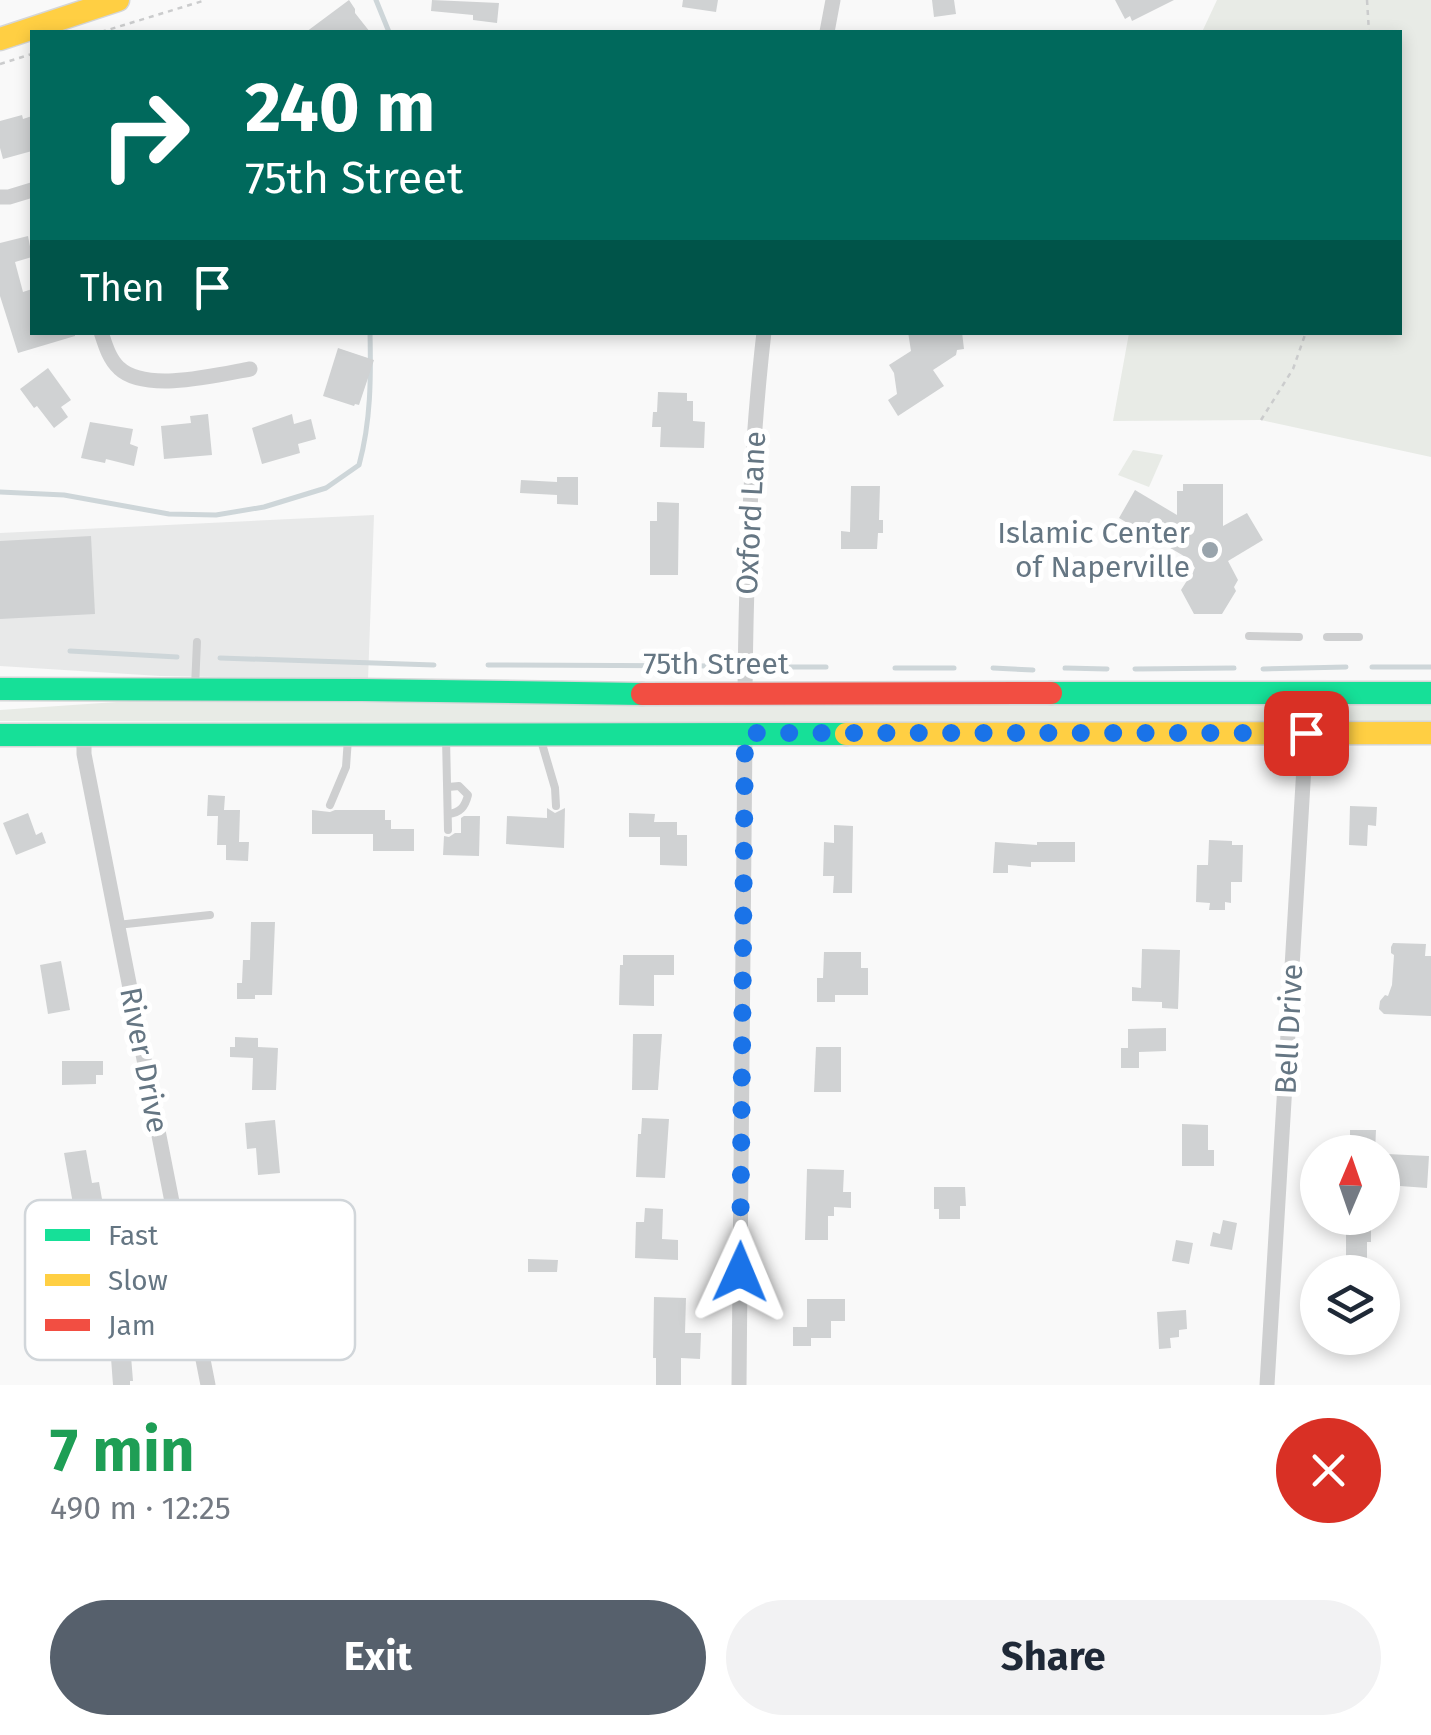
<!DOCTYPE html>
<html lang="en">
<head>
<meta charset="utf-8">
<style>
	body { margin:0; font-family:"Fira Sans",sans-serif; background:#f2f2f3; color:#1f2937; height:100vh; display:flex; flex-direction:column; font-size:38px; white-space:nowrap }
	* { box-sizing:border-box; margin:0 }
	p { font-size:32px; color:#747a83 }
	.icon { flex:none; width:55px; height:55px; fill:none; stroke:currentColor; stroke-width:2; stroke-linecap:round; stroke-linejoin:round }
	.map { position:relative; height:1385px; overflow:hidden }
	.sheet { display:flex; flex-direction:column; background:#fff; flex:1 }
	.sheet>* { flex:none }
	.guide { position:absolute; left:30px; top:30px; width:1372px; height:305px; border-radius:0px; box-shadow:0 5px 15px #0003; background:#00695c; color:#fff; overflow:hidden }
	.needle { width:65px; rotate:2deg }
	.buttons { position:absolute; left:1300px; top:1135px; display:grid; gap:20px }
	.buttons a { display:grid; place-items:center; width:100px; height:100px; border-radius:50%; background:#fff; box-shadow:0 5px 15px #0003; font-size:50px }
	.pin { position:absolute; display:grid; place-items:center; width:85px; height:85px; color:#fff; margin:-42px; border-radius:20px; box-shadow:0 5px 15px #0006 }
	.me { position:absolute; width:110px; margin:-55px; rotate:1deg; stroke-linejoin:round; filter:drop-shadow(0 0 8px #0008) }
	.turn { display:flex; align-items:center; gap:35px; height:210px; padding:0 50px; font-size:45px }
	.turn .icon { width:130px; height:130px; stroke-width:2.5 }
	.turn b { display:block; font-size:70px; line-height:85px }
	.then { display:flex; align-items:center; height:95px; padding:0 50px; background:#0003; gap:20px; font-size:38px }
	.round { display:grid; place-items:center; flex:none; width:105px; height:105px; border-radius:52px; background:#f2f2f3 }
	.summary { display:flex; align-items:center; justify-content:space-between; height:170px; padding:0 50px }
	h1 { font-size:60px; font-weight:700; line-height:75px; color:#1e9e55 }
	.primary-button { display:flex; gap:20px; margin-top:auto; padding:20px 50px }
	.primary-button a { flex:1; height:115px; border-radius:60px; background:#56606c; color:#fff; font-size:40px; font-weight:700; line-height:115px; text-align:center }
	.primary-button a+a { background:#f2f2f3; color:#1f2937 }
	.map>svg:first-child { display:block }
</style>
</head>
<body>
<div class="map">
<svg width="1431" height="1385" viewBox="0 0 1431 1385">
	<rect width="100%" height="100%" fill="#f9f9f9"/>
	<path fill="#e8e9e9" d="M374,515L368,680L160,676L0,666V533Z"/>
	<g fill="#e8ebe6">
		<path d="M1217,0H1431V457L1261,420L1113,421L1129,333L1400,332V32H1202Z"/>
		<path d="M1133,450L1163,455L1149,487L1118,475Z"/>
		<path d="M131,701L532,704L1431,702V724L0,721V710Z"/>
	</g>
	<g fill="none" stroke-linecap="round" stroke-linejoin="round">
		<g stroke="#ced6d9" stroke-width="5">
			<path d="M376,0L389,32"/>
			<path d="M0,492L64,495L169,514L216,515L264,507L326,488L359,465C371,421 371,378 370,332"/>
			<path d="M70,651L177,657"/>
			<path d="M220,658L434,665"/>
			<path d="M488,665L724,666"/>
			<path d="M767,667H826"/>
			<path d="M1372,667H1431"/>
			<path d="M895,668H954"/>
			<path d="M993,668L1033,670"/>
			<path d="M1065,668L1107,669"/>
			<path d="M1135,669L1234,668"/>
			<path d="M1263,669L1346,667"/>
		</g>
	</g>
	<g fill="#d0d2d3">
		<path d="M349,0L355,9V13L370,32H306Z"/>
		<path d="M432,0L499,3L497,23L473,20V15L431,11Z"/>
		<path d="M683,0H718L716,12L682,7Z"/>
		<path d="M932,0H954L956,14L934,17Z"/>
		<path d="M1115,0H1174L1132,21L1130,16L1125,19Z"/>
		<path d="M22,115L23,119L32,116V151L3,159L0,148V121Z"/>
		<path d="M28,236L32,257L15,262L23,292L32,289V332H75V336L18,353L0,296V243Z"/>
		<path d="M908,332H962L964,349L957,350L956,355L933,370L944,386L898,416L888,400L897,394L894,373L889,365L911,351Z"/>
		<path d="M338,348L374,360L359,405L355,404L354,406L323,396Z"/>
		<path d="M48,368L71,400L61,407L68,417L54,428L37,406L34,408L20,389Z"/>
		<path d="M658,392L687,393V401H693V421L705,422L704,448L660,447L661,427H652L653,412H657Z"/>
		<path d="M208,414L212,455L164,459L161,426L191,423L190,416Z"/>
		<path d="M292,414L294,424L311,419L316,439L298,444L300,453L262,464L252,428Z"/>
		<path d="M90,422L133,429L130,444L138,447L134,466L106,459L105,463L81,458Z"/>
		<path d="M557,477H578V505L557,504V495L520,493L521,480L557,482Z"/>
		<path d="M1183,484H1223V526L1247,513L1263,540L1228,561L1238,580L1234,587L1236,591L1222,614H1194L1181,590L1195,568L1189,559L1119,518L1135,490L1177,515V491H1183Z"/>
		<path d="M851,486H880L879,520H883V533H878L877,549H841V531L850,532Z"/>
		<path d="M657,502L679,503L678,575H650V521H657Z"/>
		<path d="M91,536L95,614L0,619V541Z"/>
		<path d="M208,795L225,796L224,810H240L239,842H249L248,861L226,860V845H217L218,816H207Z"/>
		<path d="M1350,806L1377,807L1376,826L1368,825L1367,846L1349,845Z"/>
		<path d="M547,808L555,813L565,808L564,848L506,844L507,816L547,818Z"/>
		<path d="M312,810L330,812L335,810H385V820H391V829H414V851H373V834H312Z"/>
		<path d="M28,813L36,835L42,832L46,843L16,855L3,823Z"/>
		<path d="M629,813L655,814L654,822H677V835H687V866L660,865V837H629Z"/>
		<path d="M464,816H480L479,856L443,855L444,836L449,837L455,833H461V818Z"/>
		<path d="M834,825L853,826L852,893H833L834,876H823L824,842L834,843Z"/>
		<path d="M1209,840L1232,841V845H1243L1242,882H1231V903L1225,902V910H1209L1210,903L1196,902L1197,865H1208Z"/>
		<path d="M995,842L1037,845V842H1075V862H1031V867L1008,865V873H993Z"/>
		<path d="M251,922H275L272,995H255V999H237V983H242L243,960H250Z"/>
		<path d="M1393,943L1426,944L1425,956H1431V1016L1384,1014L1379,1009L1380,1001L1385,995L1388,996L1392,985L1394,955L1391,953V947Z"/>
		<path d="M1142,949L1180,950L1178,1009L1162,1008V1002L1132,1001V987L1141,988Z"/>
		<path d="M824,952H861V968H868V995H835V1002H817V978H823Z"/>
		<path d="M623,955H674V975H654V1006L619,1005L620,965H623Z"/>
		<path d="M61,961L70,1010L48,1014L40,965Z"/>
		<path d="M1166,1028V1051L1139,1052V1068H1121V1048H1128V1029Z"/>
		<path d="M633,1034H662L658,1090H632Z"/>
		<path d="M235,1037L258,1038V1047L278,1048L276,1090H252L253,1058L230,1057V1047H235Z"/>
		<path d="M816,1047H841V1092H814Z"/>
		<path d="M62,1061H103V1075H96V1084L62,1085Z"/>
		<path d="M642,1118L669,1119L665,1178L636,1177L638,1134H641Z"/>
		<path d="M275,1120L280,1173L258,1175L256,1148L247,1149L245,1123Z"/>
		<path d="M1182,1124L1208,1125V1150H1214V1166H1182Z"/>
		<path d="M1350,1130H1376L1375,1152H1335V1141H1350Z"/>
		<path d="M86,1150L92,1183L99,1182L102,1199L73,1204L64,1153Z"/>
		<path d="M1387,1154L1429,1156L1427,1188L1400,1186V1182H1385Z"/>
		<path d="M807,1169L844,1170L843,1192H851V1208L834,1207V1216H828V1240H805Z"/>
		<path d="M934,1187H965L966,1206H960V1219H939V1209H934Z"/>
		<path d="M645,1208L663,1209L662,1239L678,1240V1260L635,1258L636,1222H644Z"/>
		<path d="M1223,1220L1237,1223L1232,1250L1210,1246L1213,1232L1220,1234Z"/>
		<path d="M1346,1223L1371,1224V1242H1367V1260H1346Z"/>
		<path d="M1176,1240L1193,1243L1189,1264L1172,1261Z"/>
		<path d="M528,1259L558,1260L557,1272H528Z"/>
		<path d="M654,1297L686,1298L685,1333H701L700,1359L681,1358V1385H656V1358H653Z"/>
		<path d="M807,1299H845V1321H831V1338H811V1346H793V1327H807Z"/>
		<path d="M1186,1310L1187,1329L1179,1330V1337L1170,1338L1171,1348L1159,1349L1157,1312Z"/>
		<path d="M131,1356L133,1381H130V1385H113L111,1358Z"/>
	</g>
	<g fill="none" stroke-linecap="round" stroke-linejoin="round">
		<g stroke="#d5d6d7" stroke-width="25">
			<g id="fast">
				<path d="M0,689L362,690L642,694"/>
				<path d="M1051,693H1431"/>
				<path d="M0,735L846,734"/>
			</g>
		</g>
		<g stroke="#d5d6d7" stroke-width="25">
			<g id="slow">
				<path d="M0,39L118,0"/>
				<path d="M846,734L1431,733"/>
			</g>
		</g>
		<g stroke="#d5d6d7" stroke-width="25">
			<path id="jam" d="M642,694L1051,693"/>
		</g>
		<g stroke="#cbcccd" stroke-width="2.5" stroke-dasharray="5 5" stroke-linecap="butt">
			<path d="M1367,0L1369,32"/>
			<path d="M101,32L206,0"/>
			<path d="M0,64L32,54"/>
			<path d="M1261,420L1293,369L1306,332"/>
		</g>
		<g stroke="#cecfd0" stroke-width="8">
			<path d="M1249,636L1299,637"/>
			<path d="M1327,637H1359"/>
			<path d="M195,687L197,642"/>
			<path d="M540,737L555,788L556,806"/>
			<path d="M446,738L448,830"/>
			<path d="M448,787L459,786L468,795C465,807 460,813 448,814"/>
			<path d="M330,805L346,767L348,738"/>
			<path d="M117,925L210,915"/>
		</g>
		<g stroke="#cecfd0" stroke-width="15">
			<path d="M827,32L833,0"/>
			<path d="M0,197H9L32,190"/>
			<path d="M101,332C105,344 109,359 119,368C145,393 217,375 250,369"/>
			<path d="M745,694C746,573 750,453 764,332"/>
			<path d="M84,735V754L208,1385"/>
			<path d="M739,1385L745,733"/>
			<path d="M1267,1385L1306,733"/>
		</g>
		<use href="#fast" stroke="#16e098" stroke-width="22"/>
		<use href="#slow" stroke="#ffcf43" stroke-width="22"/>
		<use href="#jam" stroke="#f24e42" stroke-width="22"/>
	</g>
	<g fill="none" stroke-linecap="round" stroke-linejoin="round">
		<path stroke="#1a73e8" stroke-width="18" stroke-dasharray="0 32.4" d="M740,1272L745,733H1306"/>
	</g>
	<circle fill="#99a4ac" stroke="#fff" stroke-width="4" cx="1210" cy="550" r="10"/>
	<g text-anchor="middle" stroke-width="10" stroke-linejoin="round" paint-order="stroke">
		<g font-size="30" fill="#657683" stroke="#fff">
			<text transform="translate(751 513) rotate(-87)" y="10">Oxford Lane</text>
			<text x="716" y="674">75th Street</text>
			<text transform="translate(1289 1029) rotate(-87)" y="10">Bell Drive</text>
			<text transform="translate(144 1060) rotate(79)" y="10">River Drive</text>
		</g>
		<g font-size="30" fill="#657683" stroke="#fff" text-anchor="end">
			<text x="1190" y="543">Islamic Center<tspan x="1190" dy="34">of Naperville</tspan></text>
		</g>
	</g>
	<rect x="25" y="1200" width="330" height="160" rx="15" fill="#fff" stroke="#d1d6da" stroke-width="2.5"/>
	<rect x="45" y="1229" width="45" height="12" fill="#16e098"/>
	<rect x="45" y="1274" width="45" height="12" fill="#ffcf43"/>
	<rect x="45" y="1319" width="45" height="12" fill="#f24e42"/>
	<g font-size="28" fill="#657683">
		<text x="108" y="1245">Fast</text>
		<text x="108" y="1290">Slow</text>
		<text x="108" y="1335">Jam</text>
	</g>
</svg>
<div class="buttons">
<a><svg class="needle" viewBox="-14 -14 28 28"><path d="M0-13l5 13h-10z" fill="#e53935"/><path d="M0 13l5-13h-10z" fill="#747a83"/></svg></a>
<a><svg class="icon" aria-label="layers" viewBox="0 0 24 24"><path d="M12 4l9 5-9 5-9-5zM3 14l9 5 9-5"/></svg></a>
</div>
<div class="pin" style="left:1306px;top:733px;background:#d93025"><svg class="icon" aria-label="arrive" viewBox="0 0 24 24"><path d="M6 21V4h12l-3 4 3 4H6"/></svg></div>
<svg class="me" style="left:740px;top:1272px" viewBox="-20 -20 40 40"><path d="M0-17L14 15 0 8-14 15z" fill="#1a73e8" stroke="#fff" stroke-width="4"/></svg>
<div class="guide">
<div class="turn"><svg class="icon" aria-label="right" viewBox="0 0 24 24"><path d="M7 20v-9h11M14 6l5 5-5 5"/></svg><div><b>240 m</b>75th Street</div></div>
<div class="then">Then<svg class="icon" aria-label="arrive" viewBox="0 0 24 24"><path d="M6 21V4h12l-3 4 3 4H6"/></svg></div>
</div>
</div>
<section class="sheet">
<div class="summary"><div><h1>7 min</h1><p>490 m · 12:25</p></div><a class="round" style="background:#d93025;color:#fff"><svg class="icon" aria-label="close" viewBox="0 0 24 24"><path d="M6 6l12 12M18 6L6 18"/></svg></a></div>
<div class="primary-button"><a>Exit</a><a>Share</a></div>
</section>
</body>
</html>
